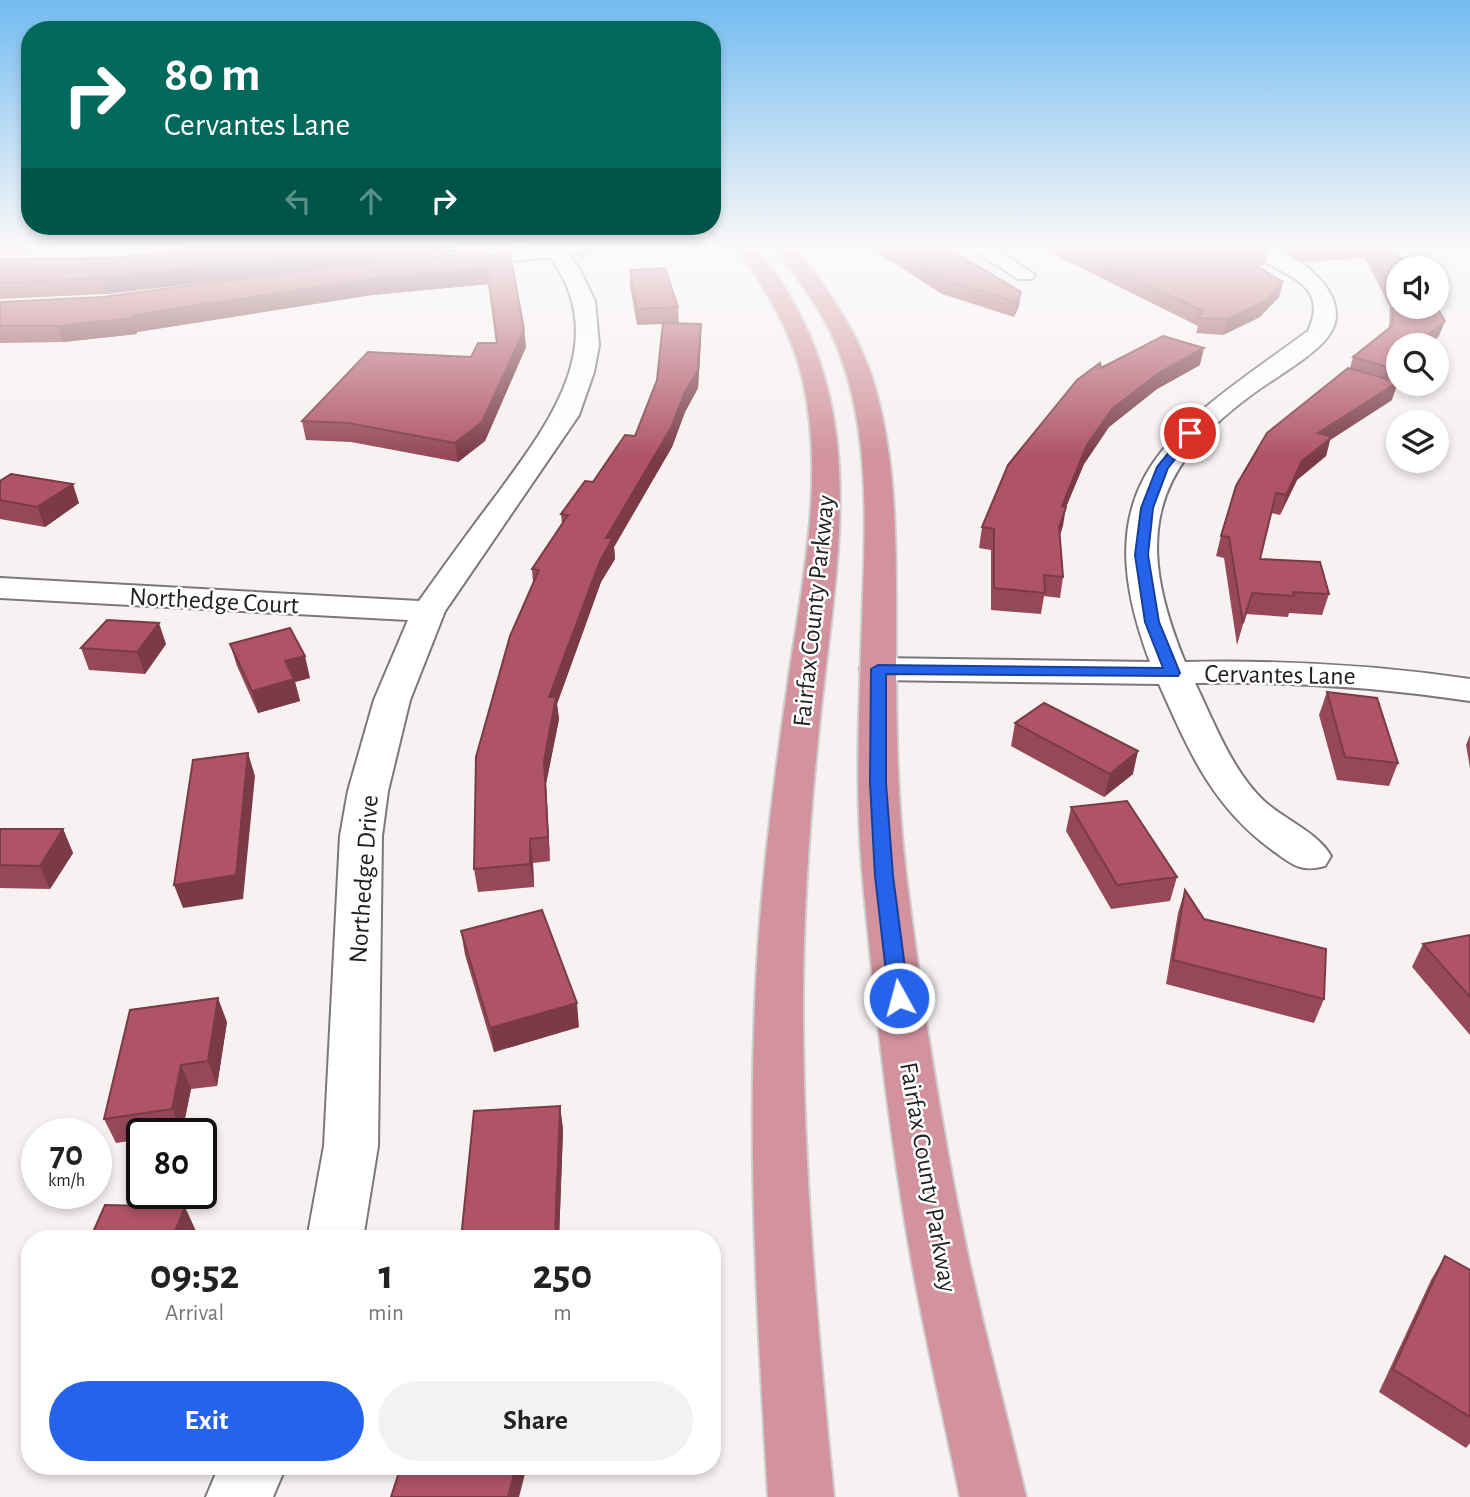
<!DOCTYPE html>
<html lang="en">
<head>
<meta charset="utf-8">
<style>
	body { margin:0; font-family:"Alegreya Sans",sans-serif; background:#f2f2f2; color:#222; height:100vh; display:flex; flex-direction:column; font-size:26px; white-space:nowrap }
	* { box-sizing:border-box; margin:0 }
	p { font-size:23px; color:#767676 }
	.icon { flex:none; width:38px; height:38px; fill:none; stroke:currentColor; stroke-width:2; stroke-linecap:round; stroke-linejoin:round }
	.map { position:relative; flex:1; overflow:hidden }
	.panel { position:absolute; left:21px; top:1230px; width:700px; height:245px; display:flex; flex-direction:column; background:#fff; border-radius:28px; box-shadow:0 4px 10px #0003 }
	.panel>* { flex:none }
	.top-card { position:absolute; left:21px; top:21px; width:700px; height:214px; border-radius:28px; box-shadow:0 4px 10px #0003; background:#00695c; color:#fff; overflow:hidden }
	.tools { position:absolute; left:1386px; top:256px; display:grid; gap:14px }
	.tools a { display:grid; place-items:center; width:63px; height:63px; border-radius:50%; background:#fff; box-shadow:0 4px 10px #0003; font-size:35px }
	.speed { position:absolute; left:21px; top:1118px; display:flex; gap:14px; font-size:35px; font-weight:700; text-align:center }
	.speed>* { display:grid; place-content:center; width:91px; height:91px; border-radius:50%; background:#fff; box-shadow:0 4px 10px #0003; line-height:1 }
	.speed small { font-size:18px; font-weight:400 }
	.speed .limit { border:4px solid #111; border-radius:10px; background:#fff; color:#111 }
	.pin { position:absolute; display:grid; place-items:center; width:60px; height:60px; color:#fff; margin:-30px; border:4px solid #fff; border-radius:50%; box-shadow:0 2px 7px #0007 }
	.me { position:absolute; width:77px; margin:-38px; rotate:353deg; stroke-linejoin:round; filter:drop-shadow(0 0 5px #0008) }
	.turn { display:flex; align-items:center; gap:24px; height:147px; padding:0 28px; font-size:32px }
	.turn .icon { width:91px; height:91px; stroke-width:2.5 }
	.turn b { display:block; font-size:49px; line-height:60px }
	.lanes { display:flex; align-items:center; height:66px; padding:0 28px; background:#0003; justify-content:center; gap:35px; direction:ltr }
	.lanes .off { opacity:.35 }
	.eta { display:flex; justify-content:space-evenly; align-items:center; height:119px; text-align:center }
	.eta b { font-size:42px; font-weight:600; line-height:49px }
	.button { display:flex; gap:14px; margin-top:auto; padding:14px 28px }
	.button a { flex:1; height:80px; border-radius:42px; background:#2563eb; color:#fff; font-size:28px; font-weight:600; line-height:80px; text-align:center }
	.button a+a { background:#f2f2f2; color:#222 }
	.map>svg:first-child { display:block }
</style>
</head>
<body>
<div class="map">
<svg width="1470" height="1497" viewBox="0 0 1470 1497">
	<rect width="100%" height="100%" fill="#f7f1f1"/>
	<path fill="#f4a4b1" d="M0,247H95L0,255Z"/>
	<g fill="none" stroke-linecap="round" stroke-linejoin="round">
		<g stroke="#7d7778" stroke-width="4">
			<g id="minor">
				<path d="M531,247H597L594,251L569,255L579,268L595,301L599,345L594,372L579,415L445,611L410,700L388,791L382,836L378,1146L363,1239H307L324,1146L340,836L348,791L374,700L408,620L0,598V578L419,601C444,566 469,531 495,497C546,427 614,343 550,257L457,267L450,265L447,261L450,257L457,255Z"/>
				<path d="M969,247H993L1035,275L1032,279H1018Z"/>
				<path d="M1246,247C1254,247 1265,245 1273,248C1305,259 1357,301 1327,338C1312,357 1271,380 1250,396C1146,473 1137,545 1185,662C1281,660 1375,665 1470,679V701C1378,687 1287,681 1195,683C1214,722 1232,771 1264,801C1285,820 1317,832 1331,856L1325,866C1300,873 1292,864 1272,850C1211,805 1189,751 1159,684L878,680L865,677L860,669L865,661L878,658L1150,662C1080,477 1174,429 1308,331C1334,276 1267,274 1246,247Z"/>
				<path d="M219,1466H286L273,1497H206Z"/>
			</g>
		</g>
		<g stroke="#cfcece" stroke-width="4">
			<g id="trunk">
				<path d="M736,247H756C875,395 838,546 820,719C810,814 803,910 803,1006C803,1170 818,1334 834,1497H768C758,1333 748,1169 755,1005C759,897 773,789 788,682C802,583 826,476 802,377C790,328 765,288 736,247Z"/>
				<path d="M775,247H795C827,288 857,330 873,380C897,459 896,542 896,624C896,710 896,796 907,882C923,1010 943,1138 970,1265C987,1342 1008,1419 1026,1497H960C944,1419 926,1342 912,1264C890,1138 875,1009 863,881C855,796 859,710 862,624C865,528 873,424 831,333C816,302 795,275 775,247Z"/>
			</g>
		</g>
		<use href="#minor" fill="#fff" fill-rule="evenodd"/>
		<use href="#trunk" fill="#d2939e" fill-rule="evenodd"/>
	</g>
	<g fill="#964858">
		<path d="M869,247H946L1021,292L1019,306L1014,317L942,294Z"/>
		<path d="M1039,247H1264L1269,250L1265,265L1256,266L1279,297L1260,317L1223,335L1196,333L1198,326Z"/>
		<path d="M1275,247H1370L1398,268L1439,336L1389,379L1392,400L1330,440L1326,456L1297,480L1280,515L1271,513L1260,559L1329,594L1322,615L1289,613L1288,617L1246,614L1237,645L1224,558L1216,556L1221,536L1350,368L1353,357L1389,329L1390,307L1365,258L1304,262Z"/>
		<path d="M456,252L343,266L481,252L524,330L526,347L485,441L458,462L351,442L306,440L302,421L471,357L497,343L489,284L372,295L137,332V334L63,342L0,343V302L102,297L302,271L106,294L0,299V259Z"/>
		<path d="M630,270L678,307L679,323L701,340L698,388L685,412L672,447L614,547L615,559L601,582L557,704L559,719L546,784L550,861L533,863L534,887L478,892L474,869L533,583L532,569L562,524L561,514L593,482L635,436L657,380L663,324L637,325L630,286Z"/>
		<path d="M1200,365L1157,389L1109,427L1084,464L1066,507L1060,535L1063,577L1060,598L1044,596L1041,614L991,610V550L979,548L982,527L1101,368Z"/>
		<path d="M0,481L79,503L45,527L0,519Z"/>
		<path d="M166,644L145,674L89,670L81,648Z"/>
		<path d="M230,644L310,678L295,682L300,701L258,713L237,666Z"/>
		<path d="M1327,692L1398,763L1389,786L1337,780L1319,715Z"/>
		<path d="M1015,723L1133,774L1104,797L1011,746Z"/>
		<path d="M1470,735V768L1466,745Z"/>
		<path d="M1071,807L1177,877L1170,901L1111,909L1066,831Z"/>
		<path d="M0,829H63L73,853L50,889L0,888Z"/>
		<path d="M1185,890L1204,919L1324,999L1314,1023L1166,984L1178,913Z"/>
		<path d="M461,931L579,1027L494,1052L465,955Z"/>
		<path d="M1470,935V1035L1412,967L1423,944Z"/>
		<path d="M227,1022L217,1086L191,1089L182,1133L142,1134V1139L116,1143L104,1119Z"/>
		<path d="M560,1106L563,1130L559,1239H461Z"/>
		<path d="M1445,1256L1470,1270V1443L1466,1448L1379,1392L1431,1280Z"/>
	</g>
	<g fill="#7a3b47">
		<path d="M372,247H455L456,252L106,294L101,278Z"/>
		<path d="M487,268L489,284L372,295L137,332V334L63,342L58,326L132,315L370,279Z"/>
		<path d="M1283,282L1279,297L1260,317L1223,335L1227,319Z"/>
		<path d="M1021,292L1019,306L1014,317L1016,302Z"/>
		<path d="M1445,321L1439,336L1430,345H1416Z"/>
		<path d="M701,324V340L698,388L685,412L672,447L614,547L615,559L601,582L557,704L559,719L546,784L550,861L548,837L544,761L549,697L606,538Z"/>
		<path d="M524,330L526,347L485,441L458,462L455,443Z"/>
		<path d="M1204,348L1200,365L1157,389L1109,427L1084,464L1066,507L1063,526L1056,548L1062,506L1087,445L1112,409L1160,372Z"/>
		<path d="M1398,359V371L1383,384L1388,367Z"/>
		<path d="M1398,382L1392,400L1330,440L1326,456L1297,480L1280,515L1286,495L1302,461L1318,433Z"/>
		<path d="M73,484L79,503L45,527L37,507Z"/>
		<path d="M159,623L166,644L145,674L137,652Z"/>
		<path d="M305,656L310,678L295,682L300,701L258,713L252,691L285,661Z"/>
		<path d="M1138,751L1133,774L1104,797L1110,774Z"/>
		<path d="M248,753L255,776L243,899L183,908L174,885Z"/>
		<path d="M63,829L73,853L50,889L40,866Z"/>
		<path d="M530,839L533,863L534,887L530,864Z"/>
		<path d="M218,998L227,1022L217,1086L208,1061Z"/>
		<path d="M577,1003L579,1027L494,1052L490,1028Z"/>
		<path d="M181,1065L191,1089L182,1133L172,1109Z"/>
		<path d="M560,1106L563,1130L559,1239H556Z"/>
		<path d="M185,1207L196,1231L192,1239H172Z"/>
		<path d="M516,1466H527L519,1497H508Z"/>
	</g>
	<g fill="#af5466" stroke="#7a3b47" stroke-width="2">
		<path d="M193,247H372L101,278L0,283V259L109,258L174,252L173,250Z"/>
		<path d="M892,247H946L1021,292L1016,302L943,279Z"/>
		<path d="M1070,247H1264L1269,250L1243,252L1255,259L1247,260L1283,282L1264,302L1227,319L1199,318L1202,311Z"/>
		<path d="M1370,247H1380L1420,268H1398V306H1436L1445,321L1416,345H1398V359L1388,367L1353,357L1393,325L1394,292Z"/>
		<path d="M481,252L489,255L510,252L524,330L482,422L455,443L348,423L302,421L368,352L471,357L478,343H497L487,268L370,279L132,315V318L58,326H0V302L102,297L324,268Z"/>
		<path d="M665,268L678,307L637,309L630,270Z"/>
		<path d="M663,323L701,324L698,370L684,394L671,428L606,538H613L600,561L549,697H556L544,761L548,837L530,839V864L474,869L476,757L510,636L539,570L532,569L568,515L561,514L585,481L593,482L625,435L635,436L657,380Z"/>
		<path d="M1163,336L1204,348L1160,372L1112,409L1087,445L1062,506L1066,507L1059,527L1063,577L1044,575L1045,593L994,588V529L982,527L1008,465L1077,380L1100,363L1101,368Z"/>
		<path d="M1348,368L1398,382L1318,433L1332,437L1302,461L1286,495L1276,493L1260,559L1320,562L1329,594L1293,592L1294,596L1252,593L1243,623L1229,537L1221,536L1236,486L1267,433Z"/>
		<path d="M11,474L73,484L37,507L0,500V481Z"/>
		<path d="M107,620L159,623L137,652L81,648Z"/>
		<path d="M290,628L305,656L285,661L294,679L252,691L230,644Z"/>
		<path d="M1327,692L1377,698L1398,763L1345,757Z"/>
		<path d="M1044,703L1138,751L1110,774L1015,723Z"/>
		<path d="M248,753L236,875L174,885L193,760Z"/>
		<path d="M1127,801L1177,877L1117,885L1071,807Z"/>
		<path d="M0,829H63L40,866L0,865Z"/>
		<path d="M1185,890L1204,919L1326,949L1324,999L1173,960Z"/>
		<path d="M542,910L577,1003L490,1028L461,931Z"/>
		<path d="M1470,935V997L1423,944Z"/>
		<path d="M218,998L208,1061L181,1065L172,1109L104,1119L130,1010Z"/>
		<path d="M560,1106L555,1236L513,1239H461L474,1111Z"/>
		<path d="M105,1205L185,1207L172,1239H90Z"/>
		<path d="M1445,1256L1470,1270V1417L1393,1369Z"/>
		<path d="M401,1466H516L508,1497H391Z"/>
	</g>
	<linearGradient id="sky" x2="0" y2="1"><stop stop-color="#73bbf0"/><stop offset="0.54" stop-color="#fbf9f9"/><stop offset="1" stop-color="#fbf9f9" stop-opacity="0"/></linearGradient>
	<rect width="1470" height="457" fill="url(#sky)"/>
	<path fill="#2563eb" stroke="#184099" stroke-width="2" d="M1186,431L1196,433L1168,468L1153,508L1148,555L1159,622L1180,673L1178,676L886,674V783L893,876L909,998L906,1003L899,1005L892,1003L889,998L875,876L870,783L871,669L878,665L1163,668L1145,622L1135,555L1141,508L1157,467Z"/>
	<g text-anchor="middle" stroke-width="5" stroke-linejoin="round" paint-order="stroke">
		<g font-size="26" fill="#232121" stroke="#fff">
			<text transform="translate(214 600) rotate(3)" y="9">Northedge Court</text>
			<text transform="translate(813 611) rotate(-84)" y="9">Fairfax County Parkway</text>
			<text transform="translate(1280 674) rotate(1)" y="9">Cervantes Lane</text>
			<text transform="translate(363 879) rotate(-86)" y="9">Northedge Drive</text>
			<text transform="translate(929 1177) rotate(80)" y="9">Fairfax County Parkway</text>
		</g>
	</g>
</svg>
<div class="tools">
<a><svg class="icon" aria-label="sound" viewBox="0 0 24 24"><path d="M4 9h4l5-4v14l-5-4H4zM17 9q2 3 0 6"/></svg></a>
<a><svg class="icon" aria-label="search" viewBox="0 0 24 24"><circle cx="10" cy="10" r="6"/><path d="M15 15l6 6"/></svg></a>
<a><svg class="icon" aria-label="layers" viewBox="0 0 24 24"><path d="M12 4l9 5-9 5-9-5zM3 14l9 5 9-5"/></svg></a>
</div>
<div class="speed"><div>70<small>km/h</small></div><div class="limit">80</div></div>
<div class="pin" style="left:1190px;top:433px;background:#d93025"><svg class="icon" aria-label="arrive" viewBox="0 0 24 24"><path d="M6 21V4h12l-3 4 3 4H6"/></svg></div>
<svg class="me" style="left:899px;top:998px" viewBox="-20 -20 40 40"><circle r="17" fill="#2563eb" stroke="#fff" stroke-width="3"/><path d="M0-11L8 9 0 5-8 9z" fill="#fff"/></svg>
<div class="top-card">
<div class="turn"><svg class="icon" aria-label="right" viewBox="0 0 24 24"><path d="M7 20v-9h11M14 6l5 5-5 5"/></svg><div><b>80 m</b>Cervantes Lane</div></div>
<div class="lanes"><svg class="icon off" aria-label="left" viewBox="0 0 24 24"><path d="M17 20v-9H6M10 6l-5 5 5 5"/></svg><svg class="icon off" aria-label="ahead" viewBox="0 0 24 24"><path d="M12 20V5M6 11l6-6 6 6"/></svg><svg class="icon" aria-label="right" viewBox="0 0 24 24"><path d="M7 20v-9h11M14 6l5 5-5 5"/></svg></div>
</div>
<section class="panel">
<div class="eta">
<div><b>09:52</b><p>Arrival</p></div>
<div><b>1</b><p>min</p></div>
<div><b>250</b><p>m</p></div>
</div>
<div class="button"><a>Exit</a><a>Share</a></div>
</section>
</div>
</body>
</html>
